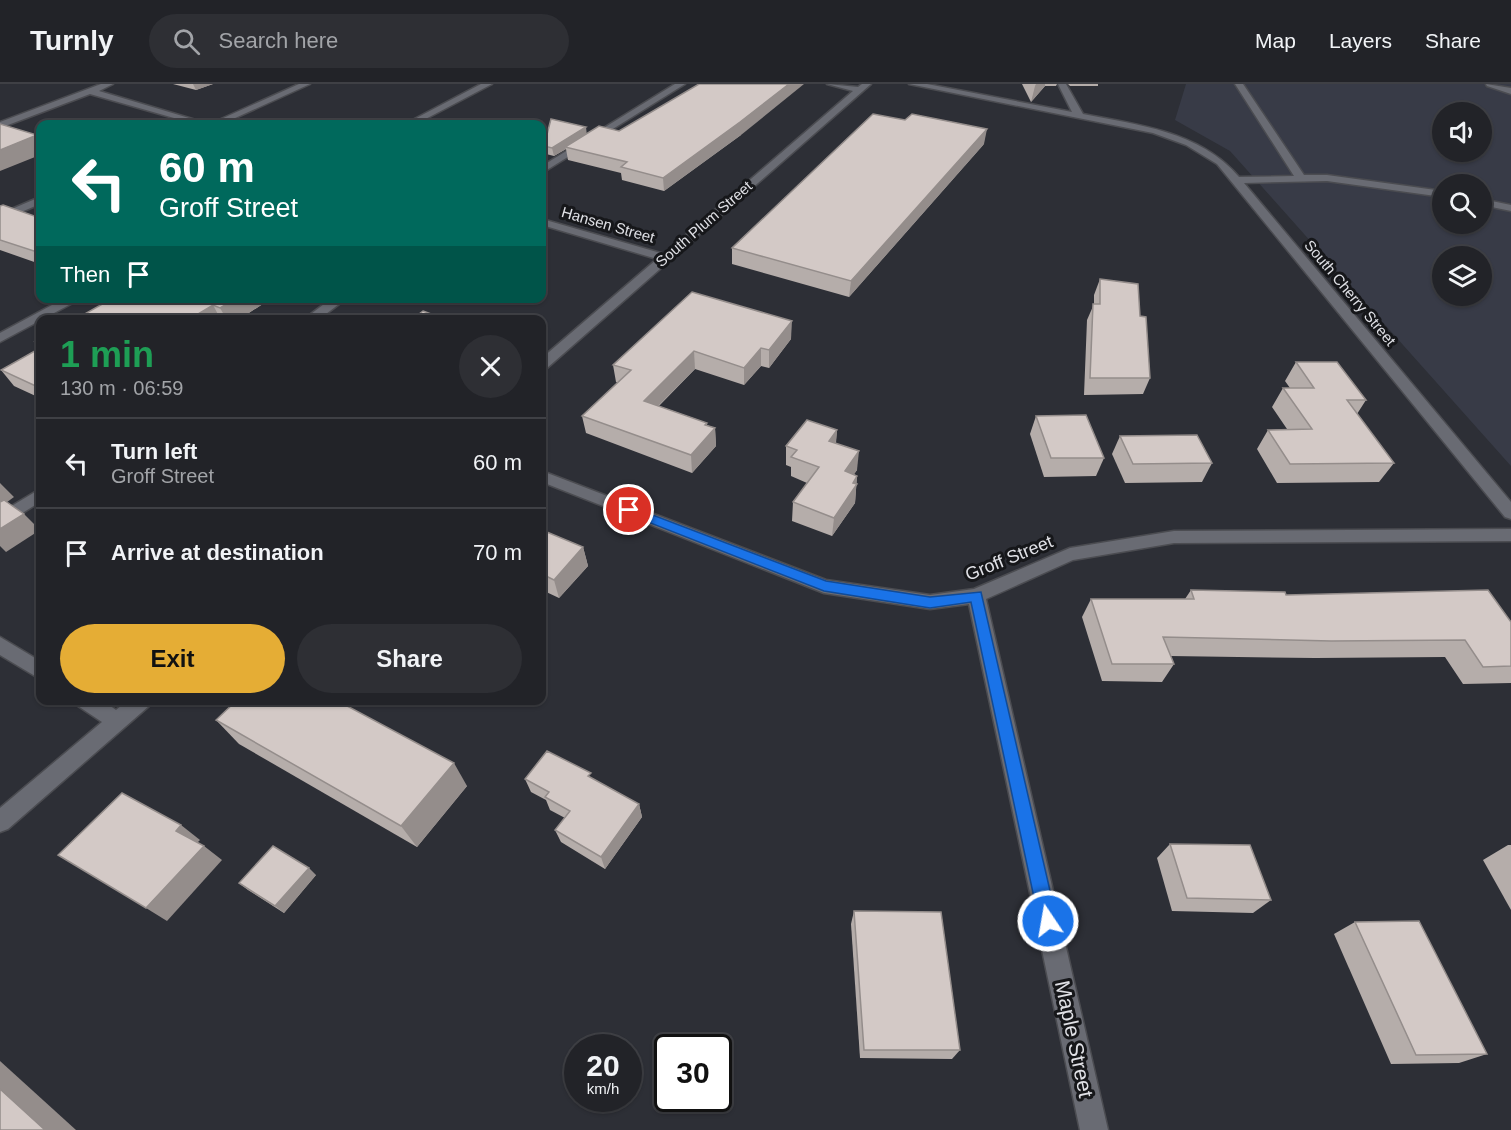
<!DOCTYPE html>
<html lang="en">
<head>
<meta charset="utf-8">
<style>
	body { margin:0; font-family:Helvetica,sans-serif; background:#2e2f34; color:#f1f3f6; height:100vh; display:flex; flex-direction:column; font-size:22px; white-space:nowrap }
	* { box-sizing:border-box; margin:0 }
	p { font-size:20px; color:#a2a4a8 }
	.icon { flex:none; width:33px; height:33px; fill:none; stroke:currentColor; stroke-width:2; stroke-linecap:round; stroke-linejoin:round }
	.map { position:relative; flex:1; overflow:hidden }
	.panel { position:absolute; left:36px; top:231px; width:510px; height:390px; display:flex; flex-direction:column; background:#222328; border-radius:12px; box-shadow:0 2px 4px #0004,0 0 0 2px #3f4045 }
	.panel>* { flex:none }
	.banner { position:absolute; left:36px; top:36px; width:510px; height:183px; border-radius:12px; box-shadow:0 2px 4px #0004,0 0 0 2px #3f4045; background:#00695c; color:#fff; overflow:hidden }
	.fabs { position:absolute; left:1432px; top:18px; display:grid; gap:12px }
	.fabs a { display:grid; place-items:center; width:60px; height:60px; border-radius:50%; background:#222328; box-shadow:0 2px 4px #0004,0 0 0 2px #3f4045; font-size:30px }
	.speed { position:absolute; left:564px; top:950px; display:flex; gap:12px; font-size:30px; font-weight:700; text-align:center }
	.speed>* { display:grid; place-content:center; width:78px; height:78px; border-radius:50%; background:#222328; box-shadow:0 2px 4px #0004,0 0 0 2px #3f4045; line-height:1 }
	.speed small { font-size:15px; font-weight:400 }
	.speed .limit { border:3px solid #111; border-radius:9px; background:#fff; color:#111 }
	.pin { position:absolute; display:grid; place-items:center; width:51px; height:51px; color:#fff; margin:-26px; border:3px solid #fff; border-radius:50%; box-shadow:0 2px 6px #0007 }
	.me { position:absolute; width:66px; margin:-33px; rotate:348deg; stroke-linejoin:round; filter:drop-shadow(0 0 4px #0008) }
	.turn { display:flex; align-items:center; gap:21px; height:126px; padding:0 24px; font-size:27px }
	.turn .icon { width:78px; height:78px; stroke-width:2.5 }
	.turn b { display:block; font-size:42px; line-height:51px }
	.then { display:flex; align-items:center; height:57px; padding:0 24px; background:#0003; gap:12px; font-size:22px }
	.round { display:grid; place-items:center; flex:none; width:63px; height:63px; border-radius:32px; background:#2e2f34 }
	.head { display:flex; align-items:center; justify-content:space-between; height:102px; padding:0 24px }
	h1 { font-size:36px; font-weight:700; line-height:45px; color:#1e9e55 }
	.primary-button { display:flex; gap:12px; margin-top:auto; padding:12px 24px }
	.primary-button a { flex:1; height:69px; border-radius:36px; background:#e5ad35; color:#111; font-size:24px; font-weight:700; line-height:69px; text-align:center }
	.primary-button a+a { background:#2e2f34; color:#f1f3f6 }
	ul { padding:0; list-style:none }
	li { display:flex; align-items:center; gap:18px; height:90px; padding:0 24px; border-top:2px solid #3f4045 }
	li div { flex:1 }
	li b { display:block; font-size:22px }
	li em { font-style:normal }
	header { display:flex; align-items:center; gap:36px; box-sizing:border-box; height:84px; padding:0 30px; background:#222328; border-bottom:2px solid #3f4045 }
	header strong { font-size:28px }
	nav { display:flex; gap:33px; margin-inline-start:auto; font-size:21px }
	.search { width:420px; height:54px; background:#2e2f34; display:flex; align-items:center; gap:15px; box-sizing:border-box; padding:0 21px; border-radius:33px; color:#a2a4a8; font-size:22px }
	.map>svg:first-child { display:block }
</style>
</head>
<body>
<header>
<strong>Turnly</strong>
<div class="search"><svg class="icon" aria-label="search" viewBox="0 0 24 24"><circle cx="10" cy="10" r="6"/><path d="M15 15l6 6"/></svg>Search here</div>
<nav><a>Map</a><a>Layers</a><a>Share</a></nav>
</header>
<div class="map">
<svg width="1511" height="1046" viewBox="0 0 1511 1046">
	<rect width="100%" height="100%" fill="#2d2f36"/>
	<path fill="#383b47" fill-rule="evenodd" d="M1186,0H1511V382L1230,67L1175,36ZM1443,28H1482V68H1443ZM1443,100H1482V140H1443ZM1443,172H1482V212H1443Z"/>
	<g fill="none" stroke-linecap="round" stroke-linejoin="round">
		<g stroke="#4b4c51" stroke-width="3">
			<g id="minor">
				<path d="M101,0H113L99,7L209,40H195L90,10L0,44V38Z"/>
				<path d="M299,0H310L222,40H210Z"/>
				<path d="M481,0H492L416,40H405Z"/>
				<path d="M675,0H685L542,89V82Z"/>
				<path d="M827,0L858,3L862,0H871L547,284L542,285V274L657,175L542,141V135L664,170L853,7Z"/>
				<path d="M909,0H927L1072,28L1058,0H1066L1083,30C1138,41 1200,47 1239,93L1294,92L1235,0H1243L1304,91H1327L1443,107V113L1327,97L1244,99L1511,418V435L1505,433L1217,80L1186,61L1153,49Z"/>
				<path d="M1486,0L1511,4V10L1487,2Z"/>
				<path d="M40,113V120L0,137V130Z"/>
				<path d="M1482,115L1511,121V127L1482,121Z"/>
				<path d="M65,214H82L0,258V249Z"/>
				<path d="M332,214H347L318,236H303Z"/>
				<path d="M542,387L826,496L930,511L974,505L1070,464L1174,447L1511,445V457L1174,459L1073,476L986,515L1108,1046H1080L969,520L930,525L824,509L542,398Z"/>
				<path d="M40,405V418L0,443V429Z"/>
				<path d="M0,553L40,577V595L0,571Z"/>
				<path d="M75,616H102L116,626L128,616H152L149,622L8,745L0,748V724L102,638L78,622Z"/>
			</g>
		</g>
		<use href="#minor" fill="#696b73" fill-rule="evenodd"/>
	</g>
	<g fill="#b5adaa">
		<path d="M173,0H213L196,6Z"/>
		<path d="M1022,0H1057L1056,2H1045L1031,18Z"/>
		<path d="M1068,0H1098V2H1070Z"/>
		<path d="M587,50L741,51L664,107L622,96L621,89L568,76L566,65L554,72L546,70L544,62Z"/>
		<path d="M984,60L849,213L732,180V164Z"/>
		<path d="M0,122L37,133L40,131V180L0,166Z"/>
		<path d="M1100,195L1140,232L1150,294L1143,310L1084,311L1087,236L1094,220V211Z"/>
		<path d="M692,208L791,255L769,284L761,282L744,301L695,285L659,322L707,339V341L715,344L716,362L692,389L586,349L582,332L618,299L616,298L613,281Z"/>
		<path d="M113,214H272L238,236H68L76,235Z"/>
		<path d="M40,250V314L14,302L1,286L40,264L35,258L39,256L36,253Z"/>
		<path d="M1296,278L1366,316L1357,330L1394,379L1379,398L1277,399L1257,365L1268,346L1287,345L1272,323L1283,304H1290L1285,297Z"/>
		<path d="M1036,332L1104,374L1096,392L1044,393L1030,350Z"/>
		<path d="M837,346L836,359L857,386L854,390L857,392L855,419L832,452L792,437L793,418L807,399L791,392V383L786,381V362Z"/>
		<path d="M1120,352L1212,379L1202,398L1125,399L1112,370Z"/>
		<path d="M542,446L583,463L588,482L559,514L542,506Z"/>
		<path d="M1191,506L1286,511L1511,538V599L1463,600L1445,573L1315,574L1170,572L1174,580L1162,598L1102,597L1082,533L1091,515H1185Z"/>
		<path d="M216,636L467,702L417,763L239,660Z"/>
		<path d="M592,694L639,720L642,733L605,785L561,758L555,746L565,734L550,726L546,716L531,708L525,695Z"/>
		<path d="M1170,760L1271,816L1253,829L1172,827L1157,774Z"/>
		<path d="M1508,761H1511V826L1483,776Z"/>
		<path d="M316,791L284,829L248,806L239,799Z"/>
		<path d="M854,827L960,966L952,975L860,974L851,840Z"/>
		<path d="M1355,838L1487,970L1459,979L1391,980L1334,850Z"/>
	</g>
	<g fill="#948d8b">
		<path d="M193,0H213L196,6Z"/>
		<path d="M789,0H804L741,51L664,107L663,94Z"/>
		<path d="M1036,0H1045V2L1031,18L1035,2Z"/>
		<path d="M586,43L587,52L565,63L566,65L554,72L552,64Z"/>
		<path d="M987,45L984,60L849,213L851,197Z"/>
		<path d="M37,51L40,57V71L0,87V66Z"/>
		<path d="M237,214H272L238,236H227L220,224Z"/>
		<path d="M213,221L221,236H188Z"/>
		<path d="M792,237L791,255L769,284V266Z"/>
		<path d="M761,264V282L744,301V284Z"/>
		<path d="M694,267L695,285L646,334L644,317Z"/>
		<path d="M707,339L708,352L715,344L716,362L692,389L691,371L705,341Z"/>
		<path d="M837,346L835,365L829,357Z"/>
		<path d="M859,367L857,386L843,406L845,387Z"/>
		<path d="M857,392L855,419L832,452L834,434Z"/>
		<path d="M0,399L14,413L3,421L0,427Z"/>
		<path d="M24,430L40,446L6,468L0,462V445Z"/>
		<path d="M583,463L588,482L559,514L554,496Z"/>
		<path d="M454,679L467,702L417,763L401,742Z"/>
		<path d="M639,720L642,733L605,785L601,773Z"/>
		<path d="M181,741L200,756L195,761L176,747Z"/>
		<path d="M204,762L222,776L167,837L146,824Z"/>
		<path d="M309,784L316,791L284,829L275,822Z"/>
		<path d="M0,977L76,1046H45L0,1005Z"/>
	</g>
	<g fill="#d3c9c6" stroke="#948d8b" stroke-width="1.5">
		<path d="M699,0H789L740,38L663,94L621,83L627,78L565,63L599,42L619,47Z"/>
		<path d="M873,30L905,36L912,30L987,45L851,197L732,164Z"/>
		<path d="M551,35L586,43L552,64L544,62Z"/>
		<path d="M0,40L37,51L0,66Z"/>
		<path d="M3,121L37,133L40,131V169L0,156V122Z"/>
		<path d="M1100,195L1138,200L1140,232L1146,233L1150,294H1090L1093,220H1100Z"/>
		<path d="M692,208L792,237L769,266L761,264L744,284L694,267L644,317L707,339L705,341L715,344L691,371L582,332L631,286L613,281Z"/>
		<path d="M113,214H237L220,224L213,221L188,236H68L72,233L76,235Z"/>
		<path d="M423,227L447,236H411Z"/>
		<path d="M40,256V261L35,258Z"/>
		<path d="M40,264V304L1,286Z"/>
		<path d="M1296,278H1337L1366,316H1347L1394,379L1290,380L1268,346L1312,345L1283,304H1314Z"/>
		<path d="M1086,331L1104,374H1051L1036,332Z"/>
		<path d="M807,336L837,346L829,357L859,367L845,387L857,392L853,399L857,400L834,434L793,418L819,383L791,373L797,366L786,362Z"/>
		<path d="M1197,351L1212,379L1133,380L1120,352Z"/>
		<path d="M4,416L24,430L0,445V418Z"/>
		<path d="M542,446L583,463L554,496L542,490Z"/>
		<path d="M1191,506L1285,508L1286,511L1488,506L1511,538V582L1483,583L1465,556L1331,557L1163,553L1174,580H1112L1091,515H1194Z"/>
		<path d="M237,616H336L454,679L401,742L216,636Z"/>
		<path d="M547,667L591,689L588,692L639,720L601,773L555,746L570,727L545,713L549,708L525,695Z"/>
		<path d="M122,709L181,741L176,747L204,762L146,824L58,771Z"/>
		<path d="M1170,760L1250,761L1271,816L1187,814Z"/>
		<path d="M273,762L309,784L275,822L239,799Z"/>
		<path d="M854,827L941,828L960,966H864Z"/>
		<path d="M1419,837L1487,970L1416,971L1355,838Z"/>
		<path d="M0,1005L45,1046H0Z"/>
	</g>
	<path fill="#1a73e8" stroke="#114b97" stroke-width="1.5" d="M629,422L826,497L930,513L981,508L1057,837L1054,843L1048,846L1041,843L1039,837L971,518L930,524L824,507L625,429L623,426Z"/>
	<g text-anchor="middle" stroke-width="6" stroke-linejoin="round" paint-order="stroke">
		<g font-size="15" fill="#e0e1e6" stroke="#16171a">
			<text transform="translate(704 140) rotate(-41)" y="5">South Plum Street</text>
			<text transform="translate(608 141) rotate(16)" y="5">Hansen Street</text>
			<text transform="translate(1350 209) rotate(50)" y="5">South Cherry Street</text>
		</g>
		<g font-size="18" fill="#e0e1e6" stroke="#16171a">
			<text transform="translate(1009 474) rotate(-22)" y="6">Groff Street</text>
		</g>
		<g font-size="21" fill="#e0e1e6" stroke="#16171a">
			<text transform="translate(1074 955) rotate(78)" y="7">Maple Street</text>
		</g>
	</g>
</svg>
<div class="fabs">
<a><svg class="icon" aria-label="sound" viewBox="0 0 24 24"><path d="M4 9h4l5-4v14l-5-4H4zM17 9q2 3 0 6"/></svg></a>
<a><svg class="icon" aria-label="search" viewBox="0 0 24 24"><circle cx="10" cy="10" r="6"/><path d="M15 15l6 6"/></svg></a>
<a><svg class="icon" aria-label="layers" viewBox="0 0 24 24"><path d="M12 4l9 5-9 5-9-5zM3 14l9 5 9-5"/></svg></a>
</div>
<div class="speed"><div>20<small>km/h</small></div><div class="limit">30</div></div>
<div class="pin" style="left:629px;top:426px;background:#d93025"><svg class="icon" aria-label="arrive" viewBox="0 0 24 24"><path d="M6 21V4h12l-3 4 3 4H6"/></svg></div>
<svg class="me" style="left:1048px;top:837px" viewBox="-20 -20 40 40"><circle r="17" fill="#1a73e8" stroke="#fff" stroke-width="3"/><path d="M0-11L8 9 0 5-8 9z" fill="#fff"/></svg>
<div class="banner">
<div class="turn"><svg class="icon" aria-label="left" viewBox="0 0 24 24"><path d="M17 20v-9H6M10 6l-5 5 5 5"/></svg><div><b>60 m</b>Groff Street</div></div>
<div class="then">Then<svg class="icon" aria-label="arrive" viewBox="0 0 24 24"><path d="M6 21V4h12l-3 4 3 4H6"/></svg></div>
</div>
<section class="panel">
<div class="head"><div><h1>1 min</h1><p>130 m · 06:59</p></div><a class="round"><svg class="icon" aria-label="close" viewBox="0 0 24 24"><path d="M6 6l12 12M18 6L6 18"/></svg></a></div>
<ul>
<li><svg class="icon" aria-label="left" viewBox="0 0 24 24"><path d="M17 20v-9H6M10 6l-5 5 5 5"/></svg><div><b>Turn left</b><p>Groff Street</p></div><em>60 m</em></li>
<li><svg class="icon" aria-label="arrive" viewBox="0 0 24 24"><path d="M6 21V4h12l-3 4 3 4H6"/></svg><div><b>Arrive at destination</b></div><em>70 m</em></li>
</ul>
<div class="primary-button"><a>Exit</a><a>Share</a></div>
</section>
</div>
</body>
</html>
